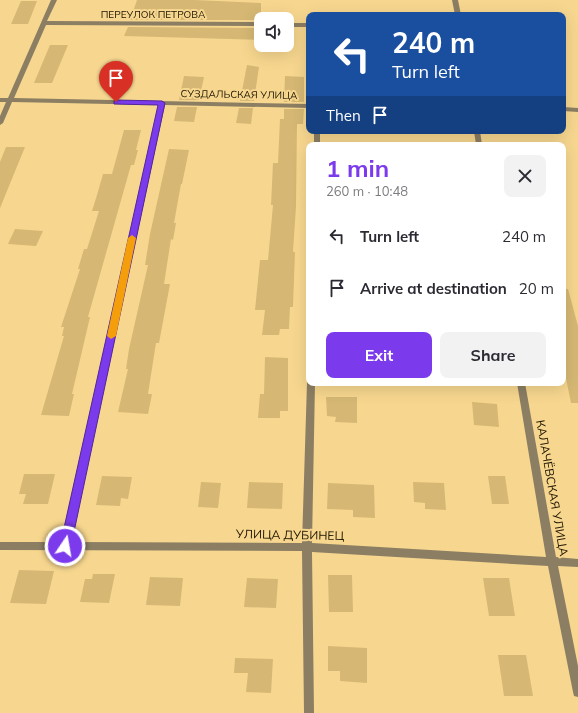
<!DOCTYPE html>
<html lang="en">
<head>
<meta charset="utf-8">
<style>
	body { margin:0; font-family:Mulish,sans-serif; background:#f2f2f3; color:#2b2b33; height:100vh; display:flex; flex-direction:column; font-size:15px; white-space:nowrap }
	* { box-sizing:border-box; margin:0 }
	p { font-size:13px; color:#7c7c81 }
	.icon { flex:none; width:22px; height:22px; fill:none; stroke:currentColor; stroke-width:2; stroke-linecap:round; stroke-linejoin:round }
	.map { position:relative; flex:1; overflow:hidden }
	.panel { position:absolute; left:306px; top:142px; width:260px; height:244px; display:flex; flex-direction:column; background:#fff; border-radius:8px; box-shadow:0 4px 16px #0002 }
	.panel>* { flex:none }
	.hud { position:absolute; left:306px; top:12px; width:260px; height:122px; border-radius:8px; box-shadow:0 4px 16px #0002; background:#1a4fa0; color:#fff; overflow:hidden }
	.tools { position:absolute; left:254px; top:12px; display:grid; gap:8px }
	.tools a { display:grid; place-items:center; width:40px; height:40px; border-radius:8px; background:#fff; box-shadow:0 4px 16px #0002; font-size:20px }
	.pin { position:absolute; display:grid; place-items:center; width:34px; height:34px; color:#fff; margin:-41px -17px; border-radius:50% 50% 50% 0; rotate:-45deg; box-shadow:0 0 4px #0007 }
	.pin .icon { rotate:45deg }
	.me { position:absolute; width:44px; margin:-22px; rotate:12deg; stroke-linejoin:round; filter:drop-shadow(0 0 3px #0008) }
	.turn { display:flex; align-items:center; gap:14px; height:84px; padding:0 20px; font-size:18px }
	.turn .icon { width:52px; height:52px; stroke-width:2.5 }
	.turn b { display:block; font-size:28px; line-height:34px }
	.then { display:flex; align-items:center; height:38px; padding:0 20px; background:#0003; gap:8px; font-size:15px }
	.round { display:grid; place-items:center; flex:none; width:42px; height:42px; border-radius:8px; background:#f2f2f3 }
	.overview { display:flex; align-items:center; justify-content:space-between; height:68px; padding:0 20px }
	h1 { font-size:24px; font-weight:700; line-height:30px; color:#7c3aed }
	.action { display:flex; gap:8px; margin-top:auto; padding:8px 20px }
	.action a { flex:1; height:46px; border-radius:8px; background:#7c3aed; color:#fff; font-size:16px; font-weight:700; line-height:46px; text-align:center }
	.action a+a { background:#f2f2f3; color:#2b2b33 }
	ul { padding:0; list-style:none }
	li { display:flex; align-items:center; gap:12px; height:52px; padding:0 20px }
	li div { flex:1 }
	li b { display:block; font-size:15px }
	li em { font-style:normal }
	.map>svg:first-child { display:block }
</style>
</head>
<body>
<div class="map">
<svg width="578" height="713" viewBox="0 0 578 713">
	<rect width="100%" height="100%" fill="#f7d78f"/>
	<g fill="#d6b874">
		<path d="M137,0H194L261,3V20H130Z"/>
		<path d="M21,1H37L28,24H11Z"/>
		<path d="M128,27L261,28V40L124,36Z"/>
		<path d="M50,45H68L52,83H34Z"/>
		<path d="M247,65L259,67L254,101H240Z"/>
		<path d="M184,76L204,77L199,100H179Z"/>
		<path d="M285,76L304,77V102H284Z"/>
		<path d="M177,107H197L194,122L174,121Z"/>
		<path d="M239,108H253L251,124L236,123Z"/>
		<path d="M284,109H304L303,124H297L296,206L293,252H295L293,307H290L289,329H280L279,335H262L265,310H255L260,260H268L273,205H271L273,163H278L280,119H284Z"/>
		<path d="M124,130H141L136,150H138L134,165H131L88,317H90L72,394H74L69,416L41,415L64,336H62L64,327H61L80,269H78L84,249H87L99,211H92L97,195L103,174H112Z"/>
		<path d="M6,147H25L0,208V162Z"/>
		<path d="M169,149L189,150L182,184H181L174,223H176L173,240L171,239L164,284H170L159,343H156L148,394H152L148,414L118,412L128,369H126L129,349L148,265H145L150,234Z"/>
		<path d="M15,229L43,231L36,246L8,244Z"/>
		<path d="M563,289H568L578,326V403H571L563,364Z"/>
		<path d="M265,357L288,358V411H280V418H258L260,394H264Z"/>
		<path d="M326,397H357V423L335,422L336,417L327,416Z"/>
		<path d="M472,402L497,404L499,427L474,425Z"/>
		<path d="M24,474H55L48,504H23L26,494H19Z"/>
		<path d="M102,476L132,477L128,499L121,498L120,506L96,505Z"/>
		<path d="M488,476H505L509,504H492Z"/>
		<path d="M201,482L221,483L218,508L198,507Z"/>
		<path d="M249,482L283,483L282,509L247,508Z"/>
		<path d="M413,482L444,483L446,510L425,509V503L414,502Z"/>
		<path d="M328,483L374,485L375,518L353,517V510L327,509Z"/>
		<path d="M19,570L54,571L46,604L10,603Z"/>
		<path d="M93,574H115L109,603L80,602L85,579H92Z"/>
		<path d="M328,575H352L353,612H329Z"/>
		<path d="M150,577L183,578L180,606L146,605Z"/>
		<path d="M247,578L278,579L276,608L244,607Z"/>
		<path d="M483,578H509L515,616H489Z"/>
		<path d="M328,646L367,648V683L340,681V671H328Z"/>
		<path d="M498,655H526L533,696H504Z"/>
		<path d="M235,658L273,659L271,693L246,692L248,673H234Z"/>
	</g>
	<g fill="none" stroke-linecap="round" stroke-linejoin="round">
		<g fill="#8b7e63" fill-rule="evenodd">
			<path d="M51,0H57L47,21L261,22V26L46,25L14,98L309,104V108L165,105L71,542L302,543L307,383L309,380V383H315L312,543L546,557L517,383H525L556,557L578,559V567L558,566L578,666V697L574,696L573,692L548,566L312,552L314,713H304L302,551L0,550V542H61L159,105L12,102L3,123L0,125V116L6,102H0V98H8Z"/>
			<path d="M452,0H458L461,15H455Z"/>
			<rect x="287" y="23" width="22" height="4"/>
			<path d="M563,107L578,108V112L563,111Z"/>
			<rect x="314" y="131" width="6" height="14"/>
			<path d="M474,131H480L482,145H476Z"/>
		</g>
	</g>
	<path fill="#7c3aed" stroke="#51269a" d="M116,100L162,101L165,103L71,546L69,549L65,551L61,549L60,546L158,105L114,104V101Z"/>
	<path fill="#f59e0b" d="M132,235L136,238L116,336L111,339L107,336L128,238Z"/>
	<g text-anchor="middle" stroke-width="4" stroke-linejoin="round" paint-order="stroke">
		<g font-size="10" fill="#1d1401" stroke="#f7d78f">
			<text x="153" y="18">ПЕРЕУЛОК ПЕТРОВА</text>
			<text transform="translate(239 94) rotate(1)" y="4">СУЗДАЛЬСКАЯ УЛИЦА</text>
		</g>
		<g font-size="12" fill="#1d1401" stroke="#f7d78f">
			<text transform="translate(552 488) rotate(80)" y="4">КАЛАЧЁВСКАЯ УЛИЦА</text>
			<text transform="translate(290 535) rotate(1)" y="4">УЛИЦА ДУБИНЕЦ</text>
		</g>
	</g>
</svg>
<div class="tools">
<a><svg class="icon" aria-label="sound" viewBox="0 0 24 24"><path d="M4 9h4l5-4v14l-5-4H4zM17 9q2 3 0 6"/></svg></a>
</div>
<div class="pin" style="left:116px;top:102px;background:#d93025"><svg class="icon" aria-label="arrive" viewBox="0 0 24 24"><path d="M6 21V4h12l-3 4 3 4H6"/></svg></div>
<svg class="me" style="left:65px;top:546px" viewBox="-20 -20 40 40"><circle r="17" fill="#7c3aed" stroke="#fff" stroke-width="3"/><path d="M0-11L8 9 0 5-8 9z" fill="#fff"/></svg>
<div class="hud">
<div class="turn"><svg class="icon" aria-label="left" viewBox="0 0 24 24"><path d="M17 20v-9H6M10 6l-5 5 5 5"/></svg><div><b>240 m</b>Turn left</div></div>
<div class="then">Then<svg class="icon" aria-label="arrive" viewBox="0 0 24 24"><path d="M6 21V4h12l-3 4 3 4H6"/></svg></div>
</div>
<section class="panel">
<div class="overview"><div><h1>1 min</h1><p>260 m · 10:48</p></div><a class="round"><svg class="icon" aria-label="close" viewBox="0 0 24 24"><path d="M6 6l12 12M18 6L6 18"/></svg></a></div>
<ul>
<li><svg class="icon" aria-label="left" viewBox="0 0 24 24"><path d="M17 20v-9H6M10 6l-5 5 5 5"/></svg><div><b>Turn left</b></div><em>240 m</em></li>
<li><svg class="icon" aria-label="arrive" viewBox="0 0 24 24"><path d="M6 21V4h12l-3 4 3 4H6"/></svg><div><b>Arrive at destination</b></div><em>20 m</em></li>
</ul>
<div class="action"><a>Exit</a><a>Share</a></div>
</section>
</div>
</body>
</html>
